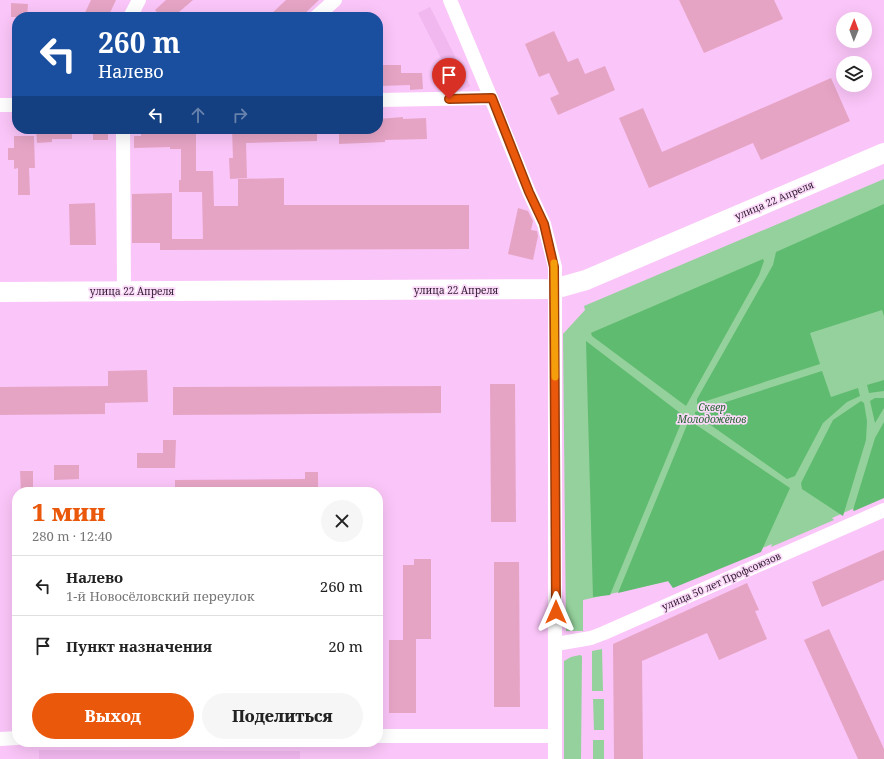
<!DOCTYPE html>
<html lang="ru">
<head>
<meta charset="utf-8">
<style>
	body { margin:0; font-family:"Noto Serif",serif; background:#f6f6f6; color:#222; height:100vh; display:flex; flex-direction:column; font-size:15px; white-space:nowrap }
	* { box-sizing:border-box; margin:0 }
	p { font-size:13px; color:#767676 }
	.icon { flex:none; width:22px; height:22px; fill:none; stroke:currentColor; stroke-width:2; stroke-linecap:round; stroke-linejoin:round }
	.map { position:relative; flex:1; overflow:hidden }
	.panel { position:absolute; left:12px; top:487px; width:371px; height:260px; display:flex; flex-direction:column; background:#fff; border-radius:16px; box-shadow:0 4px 16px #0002 }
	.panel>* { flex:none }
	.top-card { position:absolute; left:12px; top:12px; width:371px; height:122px; border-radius:16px; box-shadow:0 4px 16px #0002; background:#1a4fa0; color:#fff; overflow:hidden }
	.needle { width:26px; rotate:1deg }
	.tools { position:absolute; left:836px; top:12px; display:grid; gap:8px }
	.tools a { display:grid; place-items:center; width:36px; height:36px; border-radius:50%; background:#fff; box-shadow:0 4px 16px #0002; font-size:20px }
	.pin { position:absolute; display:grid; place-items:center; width:34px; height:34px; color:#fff; margin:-41px -17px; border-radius:50% 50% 50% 0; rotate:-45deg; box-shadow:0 0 4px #0007 }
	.pin .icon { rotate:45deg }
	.me { position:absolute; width:44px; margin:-22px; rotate:0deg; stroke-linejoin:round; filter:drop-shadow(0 0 3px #0008) }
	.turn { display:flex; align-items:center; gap:14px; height:84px; padding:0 20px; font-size:18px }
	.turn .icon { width:52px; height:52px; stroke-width:2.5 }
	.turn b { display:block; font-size:28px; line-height:34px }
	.lanes { display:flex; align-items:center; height:38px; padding:0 20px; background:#0003; justify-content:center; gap:20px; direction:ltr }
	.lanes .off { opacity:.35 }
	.round { display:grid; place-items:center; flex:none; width:42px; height:42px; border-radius:21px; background:#f6f6f6 }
	.summary { display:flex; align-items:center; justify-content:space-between; height:68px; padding:0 20px }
	h1 { font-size:24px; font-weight:800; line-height:30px; color:#ea580c }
	.action { display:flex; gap:8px; margin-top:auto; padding:8px 20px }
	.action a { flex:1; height:46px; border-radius:24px; background:#ea580c; color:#fff; font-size:16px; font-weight:800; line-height:46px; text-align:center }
	.action a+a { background:#f6f6f6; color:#222 }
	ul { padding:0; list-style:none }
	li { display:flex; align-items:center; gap:12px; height:60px; padding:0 20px; border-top:1px solid #e0e0e0 }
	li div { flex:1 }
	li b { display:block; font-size:15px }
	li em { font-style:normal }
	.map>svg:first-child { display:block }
</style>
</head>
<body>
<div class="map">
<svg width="884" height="759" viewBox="0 0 884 759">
	<rect width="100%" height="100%" fill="#fac5f8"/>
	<g fill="#f1b7ef">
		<path d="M430,7L470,86L458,92L418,13Z"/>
		<path d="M39,750L300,751V759H39Z"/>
	</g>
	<g fill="#95d19c">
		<path d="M884,179V495L832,518L834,520L771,547L772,544L701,574L583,600V631H566L563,334L585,310L584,306Z"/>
		<path d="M602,649L603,691H592V651Z"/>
		<path d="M580,655L582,656L581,759H564V661L571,657Z"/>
		<path d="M593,699H604V730H594Z"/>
		<rect x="593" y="740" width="11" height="19"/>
	</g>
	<g fill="#5fbb6f">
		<path d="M884,204V316L882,310L810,333L820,364L697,404V399L773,265L776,252Z"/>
		<path d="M763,259L764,261L759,275L686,406L592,336L591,333L593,332Z"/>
		<path d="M586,341L684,416L610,595L593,597Z"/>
		<path d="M822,371L831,397L858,388L860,396L847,402L823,423L795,476L787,479L695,414V412Z"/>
		<path d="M884,380V391L869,393L867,385Z"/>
		<path d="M875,398H884V408L875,423L870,401Z"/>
		<path d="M861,401L864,403L867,421L866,440L843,516L802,489L801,483L833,420Z"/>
		<path d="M689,420L790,488L761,552L673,588L668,581L618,593Z"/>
		<path d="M884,422V498L854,511L853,510L875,438Z"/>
	</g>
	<g fill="#e6a4c5">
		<path d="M91,0H116L108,17H83Z"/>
		<path d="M166,0H193L179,12L184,17H162L155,10Z"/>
		<path d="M286,0H319L301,17H268Z"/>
		<path d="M679,0H774L783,19L704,53Z"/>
		<path d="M11,3L28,4L27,17H11Z"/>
		<path d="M554,31L568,62L578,58L585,74L605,66L615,90L558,115L550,98L559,94L549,73L539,77L525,44Z"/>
		<path d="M380,65H401V73H422L423,89L410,90V85L380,86Z"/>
		<path d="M831,78L850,121L761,160L753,143L649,188L619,118L643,108L662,152Z"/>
		<path d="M403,117V119L426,118L427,139L385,140V142L339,144V129H378V119Z"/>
		<path d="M36,129H72V139H52V142L37,143Z"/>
		<rect x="93" y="129" width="15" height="11"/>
		<path d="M141,129H196V171H213L214,206H238V179L284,178V205H469V249L160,250V243H132V194L172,193V239H203L202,192H179V180H181V149H170V147L134,148V136H141Z"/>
		<path d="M232,129H317V141L246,143L247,178L230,179L229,158H233Z"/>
		<path d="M14,136H34L35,168H29L30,195H18V168L14,169V160H8V148H14Z"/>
		<path d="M95,203L96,245H70L69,204Z"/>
		<path d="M518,208L528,211L533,221L531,230L537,231L538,236L533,260L508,254Z"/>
		<path d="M147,370L148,402L105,403V414L0,415V387L108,386V371Z"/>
		<path d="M490,384H515L516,522H491Z"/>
		<path d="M441,386V413L173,415V387Z"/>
		<path d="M163,440H176L175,468H137V453H163Z"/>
		<path d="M54,465H79V479L54,480Z"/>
		<path d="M20,471H33V492H21Z"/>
		<path d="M305,472H318V492H272V490H175V480L305,479Z"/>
		<path d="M884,550V580L822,607L812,582Z"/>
		<path d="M414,559H431V639H416V713H389V640H403V565H414Z"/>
		<path d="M494,562H519L520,707H494Z"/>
		<path d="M747,583L759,610L755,611L767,639L719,660L707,633L642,661L643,759H614L613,644Z"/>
		<path d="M829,629L884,749V759H858L804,640Z"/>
	</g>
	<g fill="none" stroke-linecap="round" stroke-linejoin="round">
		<g stroke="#fff" stroke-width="14">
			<path d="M450,0L491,98L529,192L544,224L555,267V759"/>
			<path d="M130,17L139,0"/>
			<path d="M316,17L335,0"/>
			<path d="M378,100L491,98"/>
			<path d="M0,105H17"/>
			<path d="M123,129L124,291"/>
			<path d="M556,644L591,638L604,633L884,510"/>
			<path d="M378,736H555"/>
			<path d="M0,739L17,738"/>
		</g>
		<path stroke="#fff" stroke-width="20" d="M0,292L554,289L586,280L884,153"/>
	</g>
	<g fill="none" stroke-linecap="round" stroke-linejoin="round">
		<g stroke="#983908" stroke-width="10">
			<path id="route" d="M449,99L492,98L529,192L544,224L554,267L556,612"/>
		</g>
		<use href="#route" stroke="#ea580c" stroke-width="7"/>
		<path stroke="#f59e0b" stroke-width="7" d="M554,263L555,377"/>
	</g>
	<g text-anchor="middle" stroke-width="3.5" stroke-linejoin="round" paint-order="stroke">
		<g font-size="10" fill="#342034" stroke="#fbdaf9">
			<text transform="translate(774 200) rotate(-23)" y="4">улица 22 Апреля</text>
			<text x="456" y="294">улица 22 Апреля</text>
			<text x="132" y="295">улица 22 Апреля</text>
			<text transform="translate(721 581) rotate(-24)" y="4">улица 50 лет Профсоюзов</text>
		</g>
		<g font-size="10" font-style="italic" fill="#236230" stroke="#fbdaf9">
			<text x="712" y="411">Сквер<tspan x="712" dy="12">Молодожёнов</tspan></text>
		</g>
	</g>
</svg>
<div class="tools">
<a><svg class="needle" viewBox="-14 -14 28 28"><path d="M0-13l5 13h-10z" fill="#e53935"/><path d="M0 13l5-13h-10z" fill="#767676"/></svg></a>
<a><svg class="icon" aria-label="layers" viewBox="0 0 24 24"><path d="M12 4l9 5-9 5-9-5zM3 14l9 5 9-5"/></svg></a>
</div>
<div class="pin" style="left:449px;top:99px;background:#d93025"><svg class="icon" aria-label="arrive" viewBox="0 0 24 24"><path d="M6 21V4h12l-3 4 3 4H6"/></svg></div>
<svg class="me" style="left:556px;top:612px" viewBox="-20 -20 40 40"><path d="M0-17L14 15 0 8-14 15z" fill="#ea580c" stroke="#fff" stroke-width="4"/></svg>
<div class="top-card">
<div class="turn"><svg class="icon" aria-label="left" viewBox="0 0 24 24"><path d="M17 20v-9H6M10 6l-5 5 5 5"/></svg><div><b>260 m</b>Налево</div></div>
<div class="lanes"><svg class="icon" aria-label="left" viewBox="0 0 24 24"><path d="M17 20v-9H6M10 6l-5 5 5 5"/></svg><svg class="icon off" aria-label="ahead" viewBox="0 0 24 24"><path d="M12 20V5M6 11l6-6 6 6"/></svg><svg class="icon off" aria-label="right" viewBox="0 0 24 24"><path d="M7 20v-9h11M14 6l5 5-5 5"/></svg></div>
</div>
<section class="panel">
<div class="summary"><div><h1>1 мин</h1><p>280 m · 12:40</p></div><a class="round"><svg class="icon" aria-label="close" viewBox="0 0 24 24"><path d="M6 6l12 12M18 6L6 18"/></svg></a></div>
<ul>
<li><svg class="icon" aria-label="left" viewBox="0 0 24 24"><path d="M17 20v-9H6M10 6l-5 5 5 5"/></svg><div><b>Налево</b><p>1-й Новосёловский переулок</p></div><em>260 m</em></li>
<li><svg class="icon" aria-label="arrive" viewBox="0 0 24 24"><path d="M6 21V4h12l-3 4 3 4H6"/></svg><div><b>Пункт назначения</b></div><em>20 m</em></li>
</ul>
<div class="action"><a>Выход</a><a>Поделиться</a></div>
</section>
</div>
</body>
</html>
